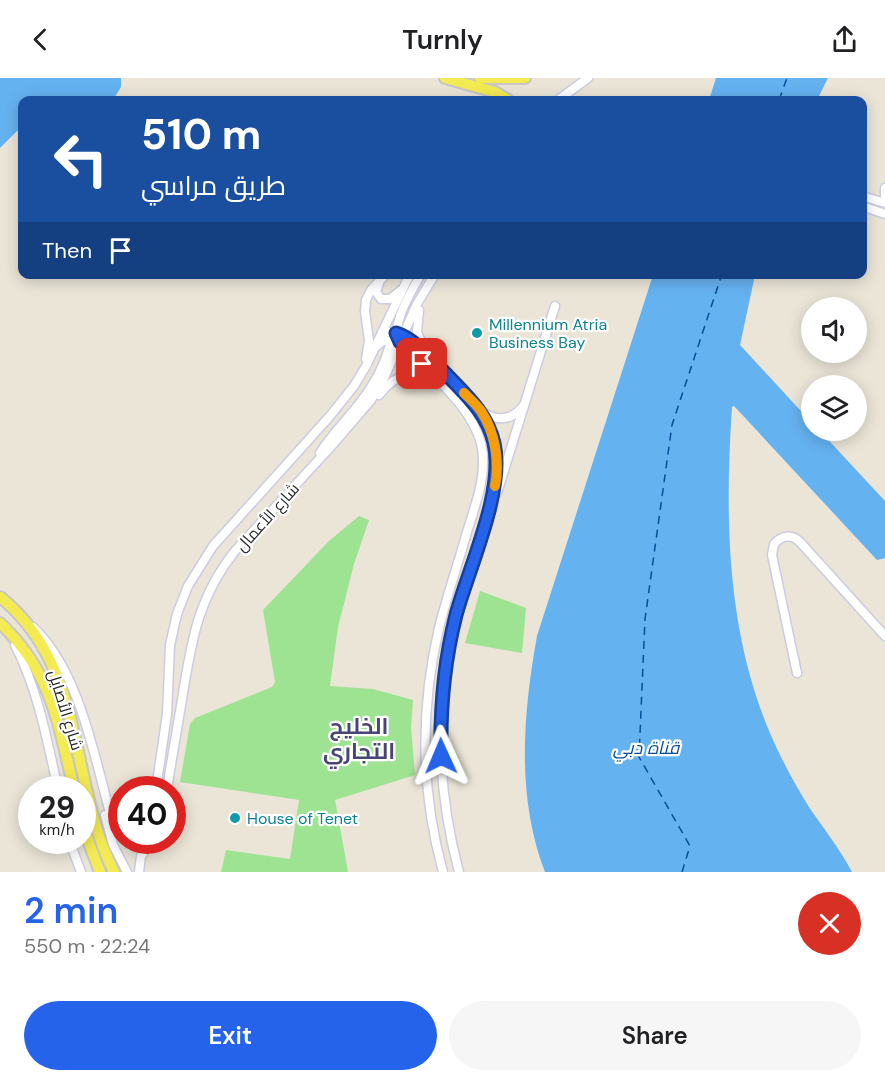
<!DOCTYPE html>
<html lang="en">
<head>
<meta charset="utf-8">
<style>
	body { margin:0; font-family:"DM Sans",Cairo,sans-serif; background:#f6f6f6; color:#202124; height:100vh; display:flex; flex-direction:column; font-size:22px; white-space:nowrap }
	* { box-sizing:border-box; margin:0 }
	p { font-size:20px; color:#757577 }
	.icon { flex:none; width:33px; height:33px; fill:none; stroke:currentColor; stroke-width:2; stroke-linecap:round; stroke-linejoin:round }
	.map { position:relative; height:794px; overflow:hidden }
	.drawer { display:flex; flex-direction:column; background:#fff; flex:1 }
	.drawer>* { flex:none }
	.hud { position:absolute; left:18px; top:18px; width:849px; height:183px; border-radius:12px; box-shadow:0 3px 15px #0003; background:#1a4fa0; color:#fff; overflow:hidden }
	.tools { position:absolute; left:801px; top:219px; display:grid; gap:12px }
	.tools a { display:grid; place-items:center; width:66px; height:66px; border-radius:50%; background:#fff; box-shadow:0 3px 15px #0003; font-size:30px }
	.speed { position:absolute; left:18px; top:698px; display:flex; gap:12px; font-size:30px; font-weight:700; text-align:center }
	.speed>* { display:grid; place-content:center; width:78px; height:78px; border-radius:50%; background:#fff; box-shadow:0 3px 15px #0003; line-height:1 }
	.speed small { font-size:15px; font-weight:400 }
	.speed .limit { border:9px solid #d22; background:#fff; color:#111 }
	.pin { position:absolute; display:grid; place-items:center; width:51px; height:51px; color:#fff; margin:-26px; border-radius:12px; box-shadow:0 3px 9px #0006 }
	.me { position:absolute; width:66px; margin:-33px; rotate:359deg; stroke-linejoin:round; filter:drop-shadow(0 0 4px #0008) }
	.turn { display:flex; align-items:center; gap:21px; height:126px; padding:0 24px; font-size:27px }
	.turn .icon { width:78px; height:78px; stroke-width:2.5 }
	.turn b { display:block; font-size:42px; line-height:51px }
	.then { display:flex; align-items:center; height:57px; padding:0 24px; background:#0003; gap:12px; font-size:22px }
	.round { display:grid; place-items:center; flex:none; width:63px; height:63px; border-radius:32px; background:#f6f6f6 }
	.summary { display:flex; align-items:center; justify-content:space-between; height:102px; padding:0 24px }
	h1 { font-size:36px; font-weight:600; line-height:45px; color:#2563eb }
	.cta { display:flex; gap:12px; margin-top:auto; padding:12px 24px }
	.cta a { flex:1; height:69px; border-radius:36px; background:#2563eb; color:#fff; font-size:24px; font-weight:600; line-height:69px; text-align:center }
	.cta a+a { background:#f6f6f6; color:#202124 }
	header { display:flex; justify-content:space-between; align-items:center; height:78px; padding:0 24px; background:#fff; font-size:27px; font-weight:600 }
	.map>svg:first-child { display:block }
</style>
</head>
<body>
<header><svg class="icon" aria-label="back" viewBox="0 0 24 24"><path d="M15 5l-7 7 7 7"/></svg>Turnly<svg class="icon" aria-label="share" viewBox="0 0 24 24"><path d="M12 15V3M7 8l5-5 5 5M5 13v7h14v-7"/></svg></header>
<div class="map">
<svg width="885" height="794" viewBox="0 0 885 794">
	<rect width="100%" height="100%" fill="#eae5d7"/>
	<g fill="#9ee391">
		<path d="M359,438L369,442L354,486L338,549L330,608L373,611L413,622L411,649L415,697L335,722L348,794H221L226,772L290,781L299,722L180,704L190,646L195,640L272,609L275,604L263,532L329,463Z"/>
		<path d="M480,513L526,530L522,575L465,565Z"/>
	</g>
	<g fill="#65b2f1">
		<path d="M0,0H121V9L113,22H22V48L0,70Z"/>
		<path d="M716,0H828L817,22H709Z"/>
		<path d="M653,197H755L740,267L811,344L812,352L820,353L885,423V480L877,482L734,328L732,329C724,448 727,569 780,677C789,695 799,713 809,729C824,751 840,771 852,794H545C516,719 523,636 537,558Z"/>
	</g>
	<g fill="none" stroke-linecap="round" stroke-linejoin="round">
		<g stroke="#094d98" stroke-width="1.5" stroke-dasharray="8 6" stroke-linecap="butt">
			<path d="M779,22L787,0"/>
			<path d="M682,794L690,768L639,679L645,541L672,347L722,196"/>
		</g>
		<g stroke="#cccce1" stroke-width="11">
			<g id="minor">
				<path d="M558,22L588,0"/>
				<path d="M885,110V121"/>
				<path d="M862,118L885,125"/>
				<path d="M862,128L885,136"/>
				<path d="M421,196C412,212 395,240 397,258C401,266 409,272 415,278C439,304 471,330 481,365C488,395 476,425 467,454C458,486 447,518 439,550C420,631 421,714 443,794"/>
				<path d="M379,205L376,214L381,221H390L400,213"/>
				<path d="M419,232L417,254L424,271"/>
				<path d="M382,255C388,254 394,254 400,256C414,262 474,321 482,335C491,351 496,369 497,387C497,409 490,429 483,449C475,476 467,502 459,528C433,614 436,708 459,794"/>
				<path d="M366,281L369,263L365,233L366,222L371,212L386,196"/>
				<path d="M379,317C396,295 413,291 437,306"/>
				<path d="M481,333C497,344 512,343 524,327"/>
				<path d="M320,375C331,357 346,343 359,326C372,310 384,288 390,267L388,263L384,262L377,268"/>
				<path d="M497,415L555,228"/>
				<path d="M33,549C82,596 95,685 114,749L122,758"/>
				<path d="M15,567C38,612 47,662 58,711"/>
				<path d="M797,595L772,477L774,466C782,457 792,456 800,464L885,558"/>
				<path d="M156,711L167,636L170,567L177,536L188,508L213,468L330,338L354,308L366,288L410,196"/>
				<path d="M167,711C172,679 178,647 183,615C192,560 199,518 235,473L335,364L371,322L384,300L417,226L435,196"/>
				<path d="M105,737L113,767L127,794"/>
				<path d="M69,762L81,794"/>
				<path d="M139,794L141,778L153,762"/>
			</g>
		</g>
		<g stroke="#c7c7c7" stroke-width="14">
			<g id="major">
				<path d="M445,0L495,14L508,22"/>
				<path d="M480,0H525"/>
				<path d="M0,519C87,588 68,704 114,794"/>
				<path d="M0,545C52,594 58,645 74,711"/>
				<path d="M82,743L90,768L100,794"/>
			</g>
		</g>
		<use href="#minor" stroke="#fff" stroke-width="8"/>
		<use href="#major" stroke="#f4eb52" stroke-width="10"/>
	</g>
	<g fill="none" stroke-linecap="round" stroke-linejoin="round">
		<g stroke="#184099" stroke-width="15">
			<path id="route" d="M422,286L400,264L396,255C415,261 432,282 445,295C466,317 487,335 494,365C505,413 469,489 456,537C444,584 440,630 441,678"/>
		</g>
		<use href="#route" stroke="#2563eb" stroke-width="10"/>
		<path stroke="#f59e0b" stroke-width="10" d="M464,315C470,321 477,327 481,333C495,354 500,384 495,408"/>
	</g>
	<g fill="#0f9aa8" stroke="#fff" stroke-width="2">
		<circle cx="477" cy="255" r="6"/>
		<circle cx="235" cy="740" r="6"/>
	</g>
	<g text-anchor="middle" stroke-width="4.5" stroke-linejoin="round" paint-order="stroke">
		<g font-size="16" fill="#0d838f" stroke="#fff" text-anchor="start">
			<text x="489" y="252">Millennium Atria<tspan x="489" dy="18">Business Bay</tspan></text>
			<text x="247" y="746">House of Tenet</text>
		</g>
		<g font-size="16" fill="#262626" stroke="#fff">
			<text transform="translate(267 439) rotate(-48)" y="6">شارع الأعمال</text>
			<text transform="translate(66 632) rotate(73)" y="6">شارع الأصايل</text>
		</g>
		<g font-size="18" font-style="italic" fill="#094d98" stroke="#fff">
			<text x="646" y="676">قناة دبي</text>
		</g>
		<g font-size="22" font-weight="bold" fill="#474677" stroke="#fff">
			<text x="359" y="656">الخليج<tspan x="359" dy="25">التجاري</tspan></text>
		</g>
	</g>
</svg>
<div class="tools">
<a><svg class="icon" aria-label="sound" viewBox="0 0 24 24"><path d="M4 9h4l5-4v14l-5-4H4zM17 9q2 3 0 6"/></svg></a>
<a><svg class="icon" aria-label="layers" viewBox="0 0 24 24"><path d="M12 4l9 5-9 5-9-5zM3 14l9 5 9-5"/></svg></a>
</div>
<div class="speed"><div>29<small>km/h</small></div><div class="limit">40</div></div>
<div class="pin" style="left:422px;top:286px;background:#d93025"><svg class="icon" aria-label="arrive" viewBox="0 0 24 24"><path d="M6 21V4h12l-3 4 3 4H6"/></svg></div>
<svg class="me" style="left:441px;top:678px" viewBox="-20 -20 40 40"><path d="M0-17L14 15 0 8-14 15z" fill="#2563eb" stroke="#fff" stroke-width="4"/></svg>
<div class="hud">
<div class="turn"><svg class="icon" aria-label="left" viewBox="0 0 24 24"><path d="M17 20v-9H6M10 6l-5 5 5 5"/></svg><div><b>510 m</b>طريق مراسي</div></div>
<div class="then">Then<svg class="icon" aria-label="arrive" viewBox="0 0 24 24"><path d="M6 21V4h12l-3 4 3 4H6"/></svg></div>
</div>
</div>
<section class="drawer">
<div class="summary"><div><h1>2 min</h1><p>550 m · 22:24</p></div><a class="round" style="background:#d93025;color:#fff"><svg class="icon" aria-label="close" viewBox="0 0 24 24"><path d="M6 6l12 12M18 6L6 18"/></svg></a></div>
<div class="cta"><a>Exit</a><a>Share</a></div>
</section>
</body>
</html>
